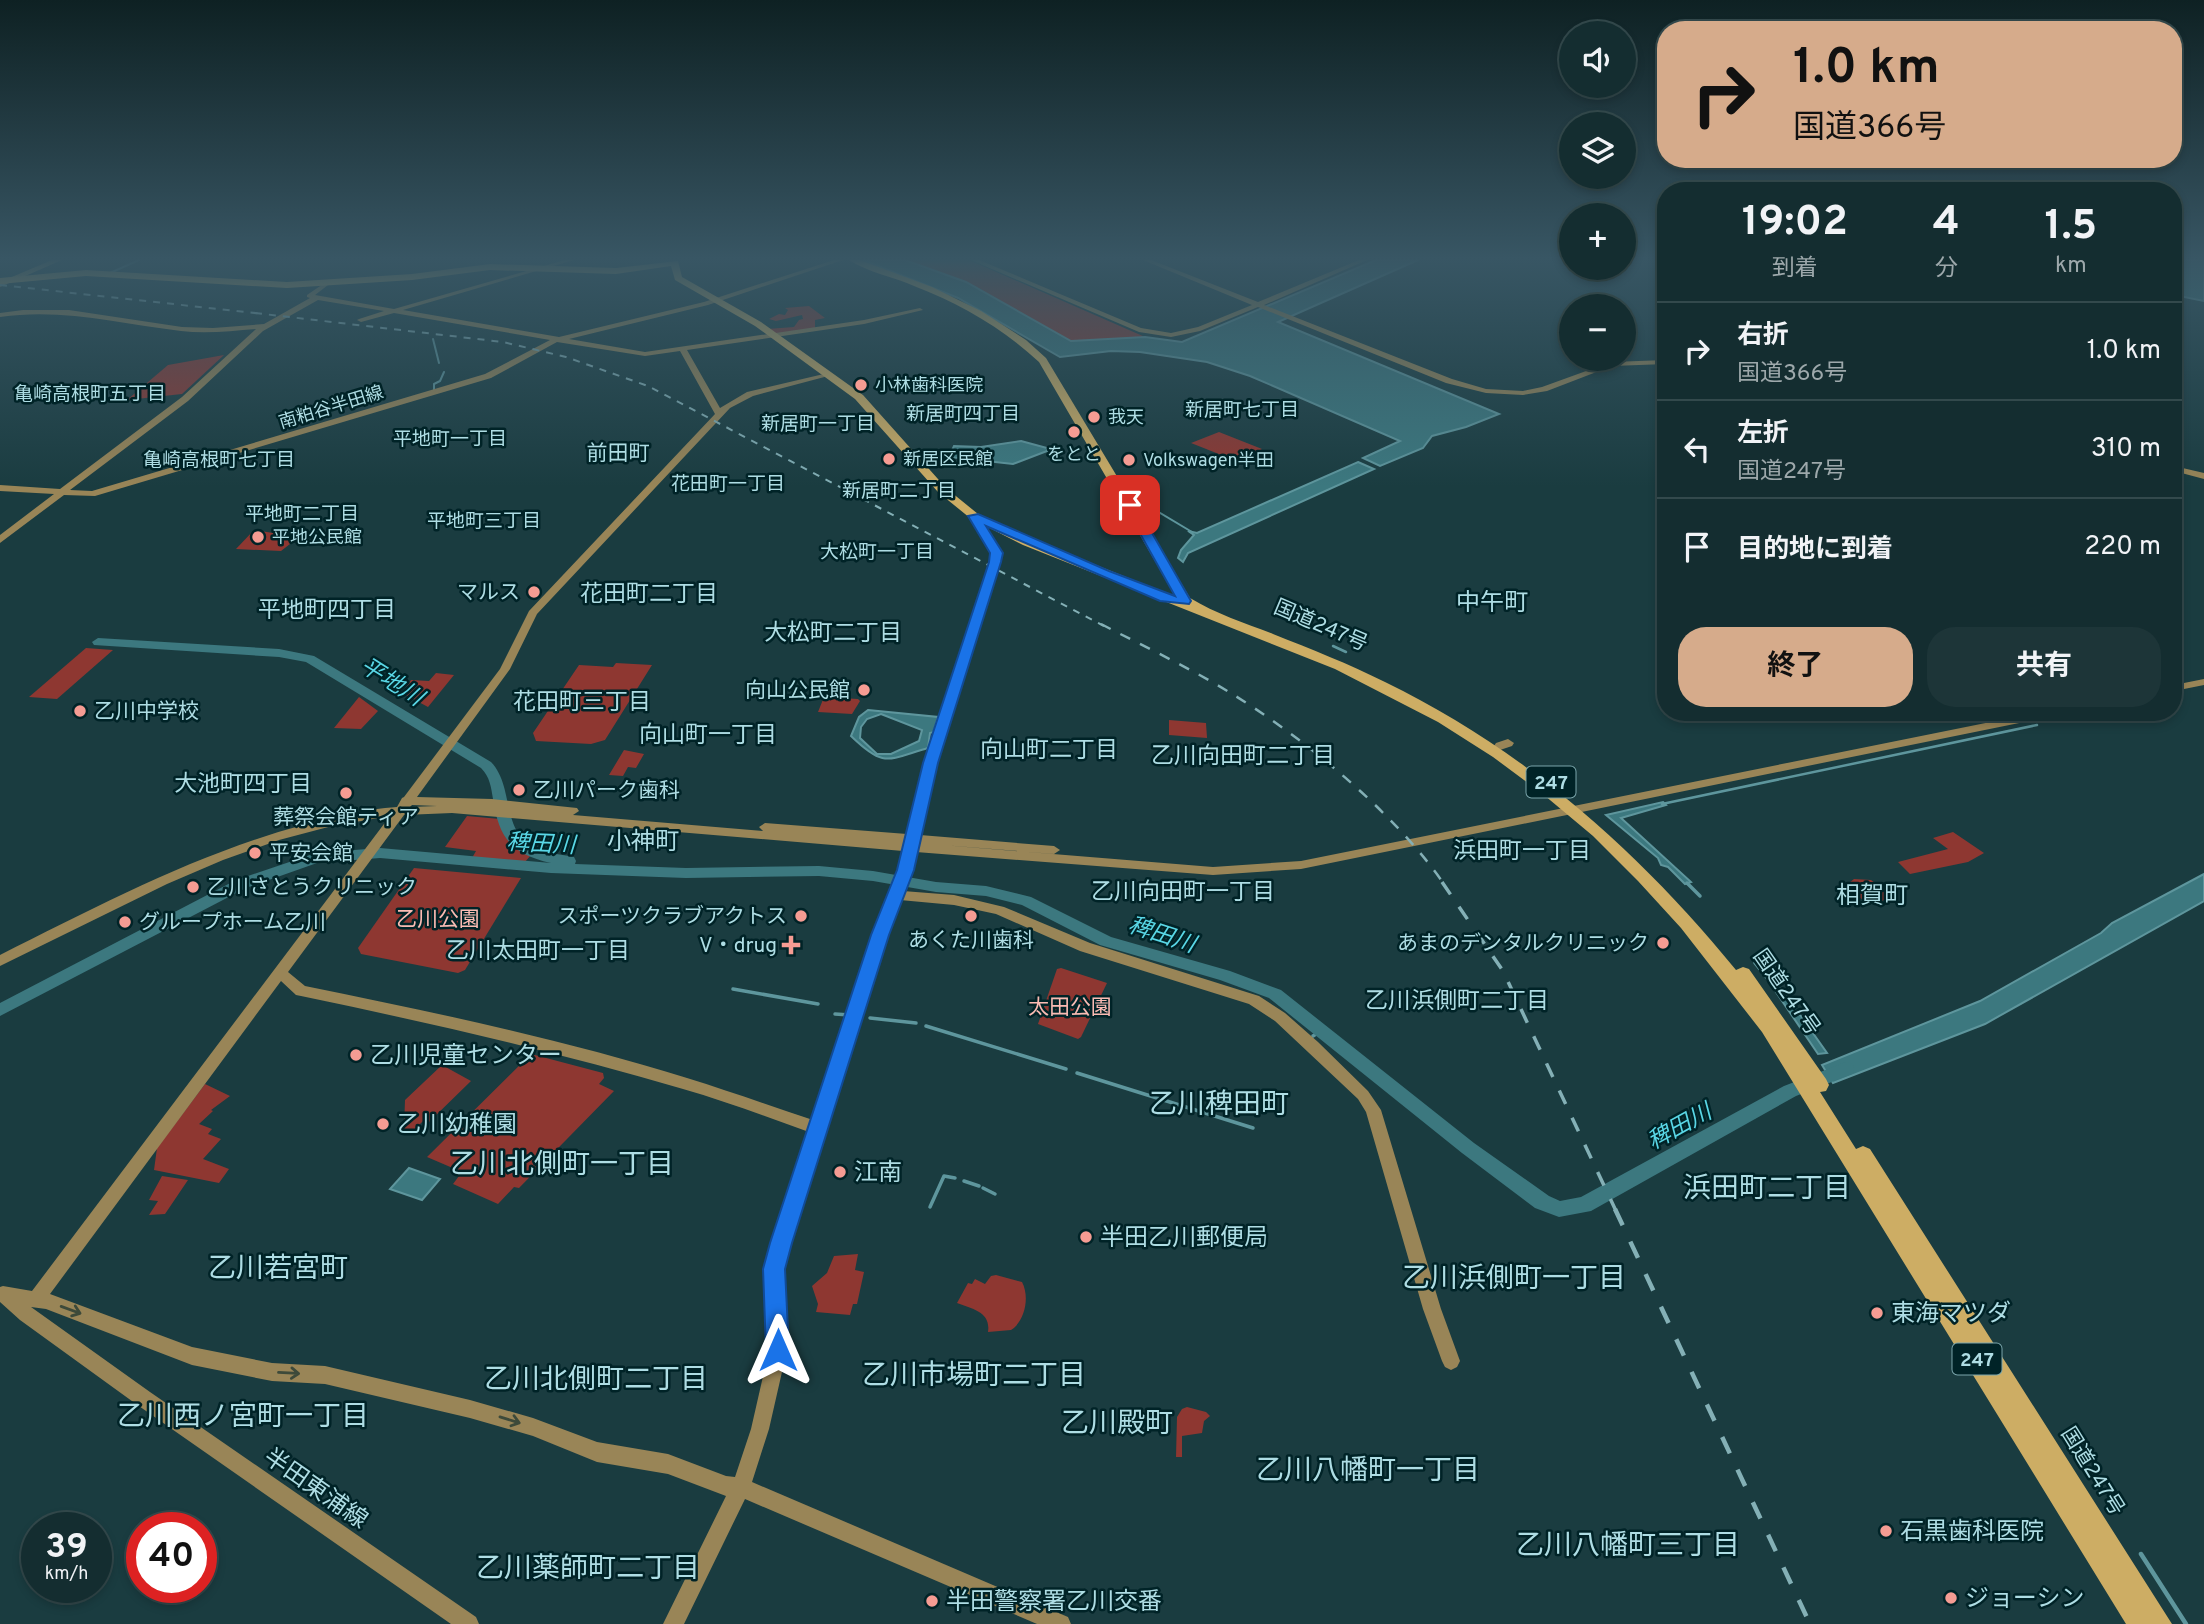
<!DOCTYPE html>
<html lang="ja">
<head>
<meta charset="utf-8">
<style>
	body { margin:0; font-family:Overpass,"Noto Sans JP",sans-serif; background:#1d3538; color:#f1f3f6; height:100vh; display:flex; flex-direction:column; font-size:26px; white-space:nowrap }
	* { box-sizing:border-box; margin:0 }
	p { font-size:23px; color:#9da8ab }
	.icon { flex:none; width:38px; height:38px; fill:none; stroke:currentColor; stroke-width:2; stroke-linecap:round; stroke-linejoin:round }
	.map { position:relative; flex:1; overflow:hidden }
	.drawer { position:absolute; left:1657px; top:182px; width:525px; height:539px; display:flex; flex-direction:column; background:#142d30; border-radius:28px; box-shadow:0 4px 10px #0003,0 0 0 2px #33494c }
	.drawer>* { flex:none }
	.top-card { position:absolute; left:1657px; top:21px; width:525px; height:147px; border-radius:28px; box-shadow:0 4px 10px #0003,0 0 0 2px #33494c; background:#d6ab8b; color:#111; overflow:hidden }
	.controls { position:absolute; left:1559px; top:21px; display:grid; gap:14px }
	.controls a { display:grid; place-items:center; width:77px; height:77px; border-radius:50%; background:#142d30; box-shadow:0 4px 10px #0003,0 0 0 2px #33494c; font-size:35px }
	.speed { position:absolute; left:21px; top:1512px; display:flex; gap:14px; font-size:35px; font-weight:700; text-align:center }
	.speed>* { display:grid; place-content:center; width:91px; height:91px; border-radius:50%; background:#142d30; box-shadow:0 4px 10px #0003,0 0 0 2px #33494c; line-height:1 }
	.speed small { font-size:18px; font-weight:400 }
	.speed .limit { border:10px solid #d22; background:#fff; color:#111 }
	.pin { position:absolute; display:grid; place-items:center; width:60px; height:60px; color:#fff; margin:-30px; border-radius:14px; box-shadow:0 4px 10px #0006 }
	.me { position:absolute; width:77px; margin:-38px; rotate:0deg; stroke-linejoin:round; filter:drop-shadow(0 0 5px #0008) }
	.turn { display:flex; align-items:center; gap:24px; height:147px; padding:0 21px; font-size:32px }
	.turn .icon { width:91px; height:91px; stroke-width:2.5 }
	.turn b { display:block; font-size:49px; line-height:60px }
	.eta { display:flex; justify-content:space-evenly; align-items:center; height:119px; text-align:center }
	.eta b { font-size:42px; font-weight:700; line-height:49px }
	.primary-button { display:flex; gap:14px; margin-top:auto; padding:14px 21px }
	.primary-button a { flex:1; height:80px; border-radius:28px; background:#d6ab8b; color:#111; font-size:28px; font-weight:700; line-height:80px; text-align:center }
	.primary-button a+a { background:#1d3538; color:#f1f3f6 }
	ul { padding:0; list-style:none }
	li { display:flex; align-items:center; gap:21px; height:98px; padding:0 21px; border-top:2px solid #33494c }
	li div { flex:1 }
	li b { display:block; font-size:26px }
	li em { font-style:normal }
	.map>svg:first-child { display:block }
</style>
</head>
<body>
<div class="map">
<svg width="2204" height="1624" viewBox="0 0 2204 1624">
	<rect width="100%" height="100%" fill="#1a3c40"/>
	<g fill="#8e3731">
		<path d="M905,260H969L1145,337L1071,341L966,282Z"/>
		<path d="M809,306L825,318L815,320V329L776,334L767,329L794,327L799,320L803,319L802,315L776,321L769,319L779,314L785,315L788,310L785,308Z"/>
		<path d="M224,355L182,394L127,400L168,365Z"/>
		<path d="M1219,432L1262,449L1239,462L1191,443Z"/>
		<path d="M254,530L299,537L281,551L236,549Z"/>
		<path d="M86,648L113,650L57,699L29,697Z"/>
		<path d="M616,663L652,665L605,740L591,744L536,741L533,733L579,665L613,667Z"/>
		<path d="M436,673L454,675L428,707L402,693L411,680L429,681Z"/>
		<path d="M359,697L378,711L361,729L334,728Z"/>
		<path d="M824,697L858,699L860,701L852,714L818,712Z"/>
		<path d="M1169,720L1206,723L1207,738L1169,735Z"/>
		<path d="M624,750L644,754L636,768L628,767L623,776L609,775Z"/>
		<path d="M467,816L500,819L516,849L531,855L524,863L472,858L476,851L445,847Z"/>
		<path d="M1953,832L1984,853L1968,862L1910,874L1898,862L1948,849L1933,838Z"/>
		<path d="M414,868L521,878L465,970L458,973L361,954L358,948Z"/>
		<path d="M1854,879L1871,880L1885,890L1886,899C1873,907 1859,900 1850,889L1849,883Z"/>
		<path d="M1061,968L1107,983L1081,1037L1078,1039L1038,1024L1057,969Z"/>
		<path d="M531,1054L603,1073L604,1078L599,1084L614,1091L519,1188L514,1187L498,1204L453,1184L462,1172L427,1157Z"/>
		<path d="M442,1065L471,1081L429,1122L424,1120L409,1135L404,1129L405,1100Z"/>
		<path d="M205,1084L230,1096L211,1110L213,1111L199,1124L212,1129L208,1134L221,1139L203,1159L229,1169L219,1183L154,1170L157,1148Z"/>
		<path d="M162,1176L188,1180L165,1214L149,1215L158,1201L149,1200Z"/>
		<path d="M858,1254L855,1270L864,1272L857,1304H853L850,1315L816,1312L818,1304L812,1286L827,1273L834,1256Z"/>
		<path d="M996,1275L1022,1282C1030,1297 1025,1321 1011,1330L988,1332C991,1312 973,1309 957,1303L968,1283L972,1284L975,1279L985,1284L991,1276Z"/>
		<path d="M1187,1407L1206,1412L1210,1416L1204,1421L1202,1433L1182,1436V1457H1176L1177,1417L1182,1409Z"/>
	</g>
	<g fill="#3c787f" stroke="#5e969d" stroke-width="2" fill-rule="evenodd">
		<path d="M863,260H905L966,282L1071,341L1145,337L1182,342L1376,260H1418L1278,322L1499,414L1466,427L1432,436L1423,448L1380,466L1363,458L1400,441L1250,376L1207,362L1140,352L1111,351L1060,357L958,298Z"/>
		<path d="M2174,260H2204V301L2174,295Z"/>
		<path d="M1021,441L1047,448V451L1013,464L949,457L954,446L981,447Z"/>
		<path d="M1358,462L1374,469L1188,553L1183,562L1178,558L1181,550L1194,535L1188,531L1197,533Z"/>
		<path d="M868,710L938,717L934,732L930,733L928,748C887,760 884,768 851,736L859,717ZM881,714L922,730L919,741L891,754H877L860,738L861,727L867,719Z"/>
		<path d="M1663,802L1666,805L1621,818L1691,882L1685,884L1668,867L1661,865L1658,858L1606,815Z"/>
		<path d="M2204,874V901L1985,1024L1833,1083L1822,1065L1980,1001L2101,933L2112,923Z"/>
		<path d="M1781,988L1827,1053L1818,1054L1774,989Z"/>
		<path d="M409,1168L440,1179L422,1200L390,1189Z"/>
	</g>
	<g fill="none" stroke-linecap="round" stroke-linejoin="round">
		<g stroke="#5e969d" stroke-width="2">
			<path d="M110,273L139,260"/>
			<path d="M433,339L439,363"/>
			<path d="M434,390V384L440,381L444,372"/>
			<path d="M1135,498L1192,532"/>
		</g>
		<g stroke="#5e969d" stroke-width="2.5">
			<path d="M1333,646L1346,652"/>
			<path d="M1662,804L2037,725"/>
		</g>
		<g stroke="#5e969d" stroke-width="3.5">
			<path d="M1687,883L1700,896"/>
			<path d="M1755,963L1777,990"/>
			<path d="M733,989L818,1004"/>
			<path d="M835,1014L850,1015"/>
			<path d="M870,1018L916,1023"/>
			<path d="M926,1026L1066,1069"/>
			<path d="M1313,1036L1322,1030"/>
			<path d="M1077,1073L1253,1128"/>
			<path d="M964,1181L979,1186"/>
			<path d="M983,1188L995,1194"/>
			<path d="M930,1207L944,1176L955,1178"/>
		</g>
		<path stroke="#5e969d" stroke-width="4.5" d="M2141,1554L2186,1624"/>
		<path fill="#3c787f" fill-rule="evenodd" d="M98,638L279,649L314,656L491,762C515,787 500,832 536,849C548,854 561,854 574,857L576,861L575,864L686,868L819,866L873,871L936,882L986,886L1031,897L1111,937L1230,971L1281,990L1474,1143L1549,1196L1560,1201L1581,1197L1784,1086L1846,1062L1852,1064L1855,1069L1852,1074L1796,1096L1591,1211L1559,1217L1535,1208L1462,1153L1269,998L1220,980L1100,945L1022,905L986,896L936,892L873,881L819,876L686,878L551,873L380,858L317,863L246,888L0,1016V1003L236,880L316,853L380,848L551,863C511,854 499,838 493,799C491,787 490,777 481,768L306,662L279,657L94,645L92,642Z"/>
		<g fill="#998557" fill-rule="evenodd">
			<path d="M565,260H574L403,310L559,337L704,302L834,260H843L708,305L569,339L645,352L864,320L920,308L923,310L864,324L687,350L720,408L747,392L828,373L832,375L753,396L730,408L537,614L510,669L417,797L492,799L577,808L579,811L573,815L763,831L759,827L765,823L907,834L925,763L990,562L991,553L969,516L974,513L979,516L1001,553L1000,562L937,763L920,835L1054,846L1060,850L1054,854L942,845L1213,867L1301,861L2040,712H2063L2058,715L1301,869L1213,875L916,852L903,891L954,895L1004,907L1090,943L1259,996L1285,1013L1318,1042L1368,1091L1381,1110L1441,1309L1460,1361L1457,1367L1451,1370L1445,1367L1442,1361L1423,1309L1366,1112L1358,1099L1275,1021L1249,1004L1080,951L996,914L954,905L900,900L887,935L783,1269L787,1350L769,1429L752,1482L1068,1617L1071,1624H1037L745,1499L684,1624H663L726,1496L668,1474L597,1462L533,1436L470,1418L325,1384L272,1381L192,1365L46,1309L31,1307L150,1392L476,1617L479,1624H451L136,1404L20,1320L0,1302V1287L3,1286L32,1291L390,816L332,826L279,840L223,860L167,884L0,966V955C98,906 196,854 303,825C333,817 365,809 397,807L402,798L404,797L500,669L529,611L715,414L680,351L645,356L557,342L491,378L95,496L64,495L0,543V535L54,494L0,491V485L60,489L182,397L256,329C231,331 206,334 181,331C119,324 64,308 0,317V313L23,310H69L182,327L213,328L264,324L310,298L307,297V295L326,282L329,284L328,285L315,295L394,309ZM318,300L384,311L359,319L357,320L361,322L394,313L550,340L485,374L92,491L70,490L188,401L263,331ZM412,805L437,806L410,807ZM452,813L903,851L899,870L873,935L813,1120C771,1106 729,1091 687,1078C562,1039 433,1012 305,986L288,972L404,815ZM281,981L296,995L301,996C430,1023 557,1052 683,1089C725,1101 767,1117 809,1132L765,1269L769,1350L751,1429L735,1477L726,1476L668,1454L597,1442L533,1418L470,1400L325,1366L272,1363L192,1347L50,1294Z"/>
			<path d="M971,260H979L1141,328L1171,333L1198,327L1252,305L1143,260H1151L1258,302L1359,260H1367L1264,305L1452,379L1486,389L1523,391L1542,387L1611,362L1666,360V364L1612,366L1547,391L1523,395L1486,393L1446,383L1258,307L1200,331L1171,337L1139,332Z"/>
			<path d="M2174,466L2204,473V479L2174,471Z"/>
			<path d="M2204,679V685L2174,691V685Z"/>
			<path d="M1508,739L1514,743L1512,746L1500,750L1494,746L1496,743Z"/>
		</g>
		<path fill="#b49a5e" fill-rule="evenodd" d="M52,260H62L0,287V282Z"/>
		<path fill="#cdad64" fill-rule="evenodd" d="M849,260H860L932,287L981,311L1026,340L1046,358L1190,598C1216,614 1245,623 1273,634C1311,649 1349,664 1385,682C1525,750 1639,851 1736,970L1743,967L1749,969L1826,1079L1829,1085L1826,1091L1820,1092L1856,1149L1863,1146L1870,1149L2172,1624H2126L1762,1032L1681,928L1638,881L1593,836L1544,795L1493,757L1438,722L1335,669L1023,545L970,518L938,492L855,399L755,326L675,280L671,266L616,274L490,270L412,280L287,288L86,276L0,284V278L86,270L287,282L412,274L490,264L616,268L678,261L682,277L761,322L863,395L946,488L978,514L1031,539L1176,597L1039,362C1002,328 961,304 914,286C894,277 867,272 849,260Z"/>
		<g stroke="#84b0b6" stroke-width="2" stroke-dasharray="7 7" stroke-linecap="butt">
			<path d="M0,285L264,314"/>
			<path d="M255,313L503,342L566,357L648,386L1104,626"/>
		</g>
		<path stroke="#84b0b6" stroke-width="2.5" stroke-dasharray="11 11" stroke-linecap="butt" d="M1101,624C1143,646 1188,667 1229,692C1303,737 1394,812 1444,884"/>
		<path stroke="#84b0b6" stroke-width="3.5" stroke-dasharray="15 15" stroke-linecap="butt" d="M1442,882L1503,971L1616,1211"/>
		<path stroke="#84b0b6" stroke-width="4.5" stroke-dasharray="18 18" stroke-linecap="butt" d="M1615,1209L1810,1624"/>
	</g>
	<defs><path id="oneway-shaft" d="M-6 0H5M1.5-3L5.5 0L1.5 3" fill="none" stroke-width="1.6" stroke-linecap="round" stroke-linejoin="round" transform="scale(1.75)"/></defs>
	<g stroke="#3d4a3a">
		<use href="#oneway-shaft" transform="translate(71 1310) rotate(20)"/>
		<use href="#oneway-shaft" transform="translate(289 1373) rotate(3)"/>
		<use href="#oneway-shaft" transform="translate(510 1420) rotate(17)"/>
	</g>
	<linearGradient id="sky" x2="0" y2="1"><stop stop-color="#0e2123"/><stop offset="0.53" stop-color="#385664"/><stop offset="1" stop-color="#385664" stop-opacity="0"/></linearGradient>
	<rect width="2204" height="487" fill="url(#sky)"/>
	<path fill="#1a73e8" stroke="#114b97" stroke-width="2" d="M1130,502L1136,505L1191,601L1189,604L1160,601L986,526L1003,553L1001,562L938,763L914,870L889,935L792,1243L785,1269L789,1350L786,1358L778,1362L769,1358L766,1350L763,1269L770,1243L871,935L897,870L923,763L989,562L990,553L968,516L978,514L1109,571L1175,596L1124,505Z"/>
	<g fill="#f59c93" stroke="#002327" stroke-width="2.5">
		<circle cx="861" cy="385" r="7"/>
		<circle cx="1094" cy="417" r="7"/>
		<circle cx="1074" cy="432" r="7"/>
		<circle cx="889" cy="459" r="7"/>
		<circle cx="1129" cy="460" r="7"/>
		<circle cx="258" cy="537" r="7"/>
		<circle cx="534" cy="592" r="7"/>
		<circle cx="864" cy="690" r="7"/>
		<circle cx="80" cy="711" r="7"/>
		<circle cx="519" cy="790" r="7"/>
		<circle cx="346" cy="793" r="7"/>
		<circle cx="255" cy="853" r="7"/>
		<circle cx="193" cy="887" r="7"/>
		<circle cx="801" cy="916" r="7"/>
		<circle cx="971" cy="916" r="7"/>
		<circle cx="125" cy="922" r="7"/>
		<circle cx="1663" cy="943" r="7"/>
		<path d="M787.5 934.5h7v7h7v7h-7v7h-7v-7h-7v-7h7z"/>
		<circle cx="356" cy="1055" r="7"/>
		<circle cx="383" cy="1124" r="7"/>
		<circle cx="840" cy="1172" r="7"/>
		<circle cx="1086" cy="1237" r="7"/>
		<circle cx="1877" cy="1313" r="7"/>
		<circle cx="1886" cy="1531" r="7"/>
		<circle cx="1951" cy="1598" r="7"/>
		<circle cx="932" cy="1601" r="7"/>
	</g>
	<g text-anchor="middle" stroke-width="5" stroke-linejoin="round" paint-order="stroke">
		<g font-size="18" fill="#aedde4" stroke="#002327" text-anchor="start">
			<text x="875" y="391">小林歯科医院</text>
			<text x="1108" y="423">我天</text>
			<text x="1074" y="460" text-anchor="middle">をとと</text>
			<text x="903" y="465">新居区民館</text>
			<text x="1143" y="466">Volkswagen半田</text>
			<text x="272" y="543">平地公民館</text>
		</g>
		<g font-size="18" fill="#aedde4" stroke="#002327">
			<text transform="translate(331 407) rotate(-17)" y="6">南粕谷半田線</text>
		</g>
		<g font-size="19" fill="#aedde4" stroke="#002327">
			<text x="90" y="400">亀崎高根町五丁目</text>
			<text x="1242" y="416">新居町七丁目</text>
			<text x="963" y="420">新居町四丁目</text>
			<text x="818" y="430">新居町一丁目</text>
			<text x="450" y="445">平地町一丁目</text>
			<text x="219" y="466">亀崎高根町七丁目</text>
			<text x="728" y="490">花田町一丁目</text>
			<text x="899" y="497">新居町二丁目</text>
			<text x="302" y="520">平地町二丁目</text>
			<text x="484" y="527">平地町三丁目</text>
			<text x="877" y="558">大松町一丁目</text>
		</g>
		<g fill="#002327" stroke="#7aa5ab" stroke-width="2">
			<rect x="1526.5" y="766.5" width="49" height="31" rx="5"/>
			<rect x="1952.5" y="1343.5" width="49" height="31" rx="5"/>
		</g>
		<g font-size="19" font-weight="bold" fill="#aedde4">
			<text x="1551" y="789">247</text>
			<text x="1977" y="1366">247</text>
		</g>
		<g font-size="21" fill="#aedde4" stroke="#002327">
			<text x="618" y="460">前田町</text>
		</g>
		<g font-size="21" fill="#aedde4" stroke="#002327" text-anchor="end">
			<text x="520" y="599">マルス</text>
			<text x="850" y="697">向山公民館</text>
			<text x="94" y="718" text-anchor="start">乙川中学校</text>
			<text x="533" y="797" text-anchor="start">乙川パーク歯科</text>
			<text x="346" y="824" text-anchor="middle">葬祭会館ティア</text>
			<text x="269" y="860" text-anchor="start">平安会館</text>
			<text x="207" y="894" text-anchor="start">乙川さとうクリニック</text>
			<text x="787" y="923">スポーツクラブアクトス</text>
			<text x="139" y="929" text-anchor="start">グループホーム乙川</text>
			<text x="971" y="947" text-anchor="middle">あくた川歯科</text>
			<text x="1649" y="950">あまのデンタルクリニック</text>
			<text x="777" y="952">V・drug</text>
		</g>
		<g font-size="21" fill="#aedde4" stroke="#002327">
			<text transform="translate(1321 625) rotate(23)" y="7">国道247号</text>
			<text transform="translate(1787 992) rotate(55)" y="7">国道247号</text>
			<text transform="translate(2093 1471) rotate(58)" y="7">国道247号</text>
		</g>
		<g font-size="21" fill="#fabbb3" stroke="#002327">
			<text x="438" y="926">乙川公園</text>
			<text x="1070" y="1014">太田公園</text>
		</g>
		<g font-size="23" fill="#aedde4" stroke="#002327">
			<text x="649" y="601">花田町二丁目</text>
			<text x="327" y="617">平地町四丁目</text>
			<text x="833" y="640">大松町二丁目</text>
			<text x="582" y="709">花田町三丁目</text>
			<text x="708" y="742">向山町一丁目</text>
			<text x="1049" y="757">向山町二丁目</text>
			<text x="1243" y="763">乙川向田町二丁目</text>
			<text x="243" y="791">大池町四丁目</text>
			<text x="1522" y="858">浜田町一丁目</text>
			<text x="1183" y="899">乙川向田町一丁目</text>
			<text x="538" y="958">乙川太田町一丁目</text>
			<text x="1457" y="1008">乙川浜側町二丁目</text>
		</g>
		<g font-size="23" font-style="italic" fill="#59d7e6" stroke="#002327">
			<text transform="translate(392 681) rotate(32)" y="8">平地川</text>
			<text transform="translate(541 843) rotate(3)" y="8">稗田川</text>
			<text transform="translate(1162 934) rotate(18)" y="8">稗田川</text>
			<text transform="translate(1679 1126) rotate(-29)" y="8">稗田川</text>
		</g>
		<g font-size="24" fill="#aedde4" stroke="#002327">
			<text x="1492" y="610">中午町</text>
			<text x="643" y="849">小神町</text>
			<text x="1872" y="903">相賀町</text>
		</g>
		<g font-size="24" fill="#aedde4" stroke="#002327" text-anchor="start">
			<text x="370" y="1063">乙川児童センター</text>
			<text x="397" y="1132">乙川幼稚園</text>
			<text x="854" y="1180">江南</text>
			<text x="1100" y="1245">半田乙川郵便局</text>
			<text x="1891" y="1321">東海マツダ</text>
			<text x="1900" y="1539">石黒歯科医院</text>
			<text x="1965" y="1606">ジョーシン</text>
			<text x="946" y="1609">半田警察署乙川交番</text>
		</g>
		<g font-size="24" fill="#aedde4" stroke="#002327">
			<text transform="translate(316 1488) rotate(35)" y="8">半田東浦線</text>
		</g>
		<g font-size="28" fill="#aedde4" stroke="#002327">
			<text x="1219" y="1113">乙川稗田町</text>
			<text x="278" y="1277">乙川若宮町</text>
			<text x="1117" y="1432">乙川殿町</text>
		</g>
		<g font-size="28" fill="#aedde4" stroke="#002327">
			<text x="562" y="1173">乙川北側町一丁目</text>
			<text x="1767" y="1197">浜田町二丁目</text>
			<text x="1514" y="1287">乙川浜側町一丁目</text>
			<text x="974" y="1384">乙川市場町二丁目</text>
			<text x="596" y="1388">乙川北側町二丁目</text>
			<text x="243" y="1425">乙川西ノ宮町一丁目</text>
			<text x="1368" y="1479">乙川八幡町一丁目</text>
			<text x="1628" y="1554">乙川八幡町三丁目</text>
			<text x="588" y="1577">乙川薬師町二丁目</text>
		</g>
	</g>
</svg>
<div class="controls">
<a><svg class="icon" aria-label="sound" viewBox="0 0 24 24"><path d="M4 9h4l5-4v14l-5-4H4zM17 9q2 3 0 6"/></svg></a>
<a><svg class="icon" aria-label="layers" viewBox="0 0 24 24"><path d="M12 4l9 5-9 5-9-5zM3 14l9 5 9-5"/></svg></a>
<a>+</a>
<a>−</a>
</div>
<div class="speed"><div>39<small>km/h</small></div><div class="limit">40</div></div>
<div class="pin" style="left:1130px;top:505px;background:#d93025"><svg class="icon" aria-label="arrive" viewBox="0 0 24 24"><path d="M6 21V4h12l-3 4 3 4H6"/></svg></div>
<svg class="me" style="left:778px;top:1350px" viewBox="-20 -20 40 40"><path d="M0-17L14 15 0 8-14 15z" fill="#1a73e8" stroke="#fff" stroke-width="4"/></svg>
<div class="top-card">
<div class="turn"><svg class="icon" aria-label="right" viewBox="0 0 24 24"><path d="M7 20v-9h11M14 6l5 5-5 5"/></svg><div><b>1.0 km</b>国道366号</div></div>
</div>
<section class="drawer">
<div class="eta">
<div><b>19:02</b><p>到着</p></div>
<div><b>4</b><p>分</p></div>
<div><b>1.5</b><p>km</p></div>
</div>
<ul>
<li><svg class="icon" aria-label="right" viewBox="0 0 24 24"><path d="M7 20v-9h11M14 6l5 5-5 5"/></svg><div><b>右折</b><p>国道366号</p></div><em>1.0 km</em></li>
<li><svg class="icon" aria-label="left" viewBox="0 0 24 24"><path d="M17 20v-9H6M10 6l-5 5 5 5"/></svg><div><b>左折</b><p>国道247号</p></div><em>310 m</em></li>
<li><svg class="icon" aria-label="arrive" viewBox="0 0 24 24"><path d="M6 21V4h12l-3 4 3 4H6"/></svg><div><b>目的地に到着</b></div><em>220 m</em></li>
</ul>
<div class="primary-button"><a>終了</a><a>共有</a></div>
</section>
</div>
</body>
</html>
